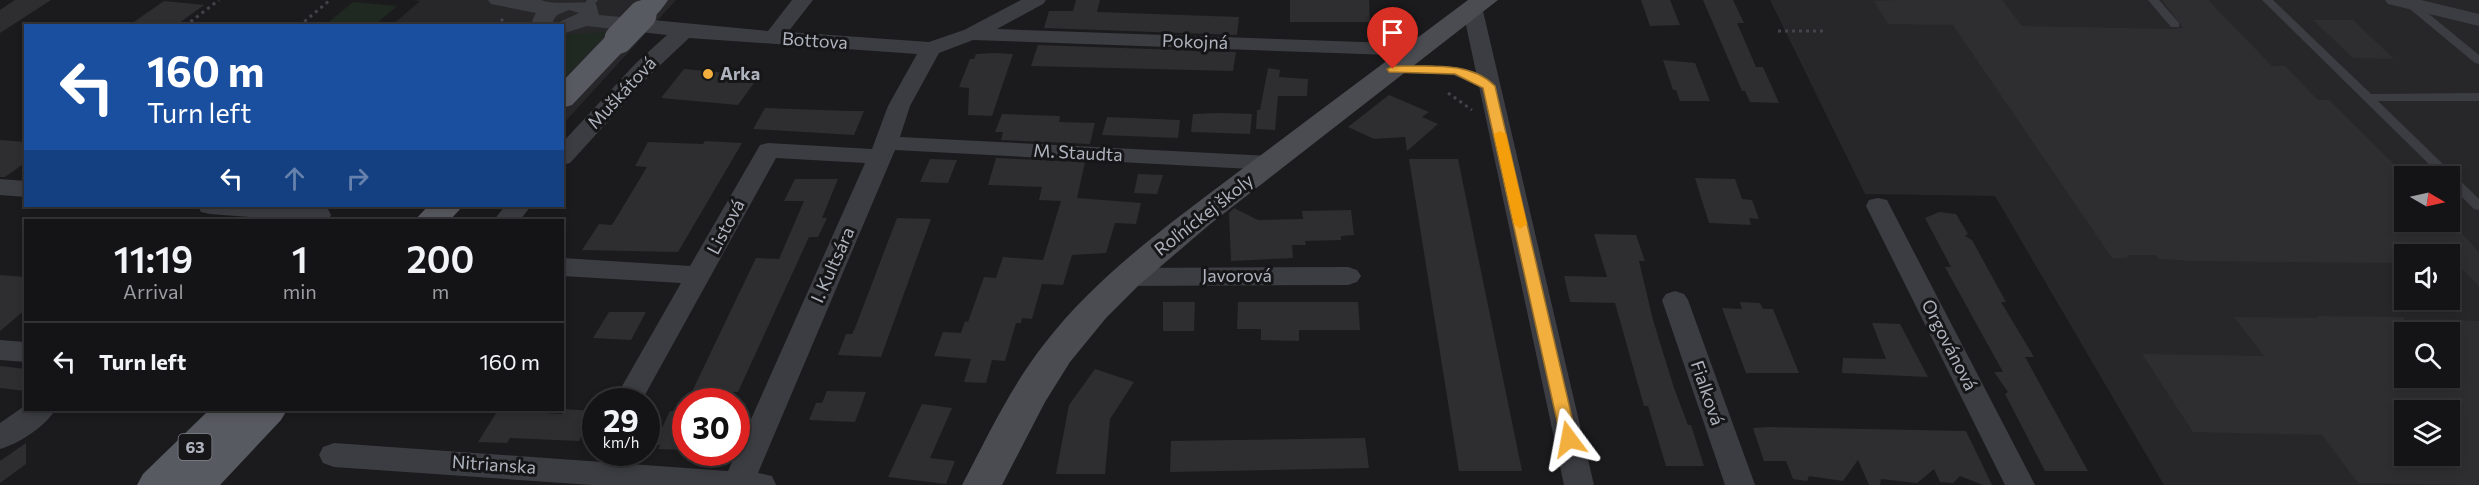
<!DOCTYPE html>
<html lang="en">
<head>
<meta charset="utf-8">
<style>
	body { margin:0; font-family:Commissioner,sans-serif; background:#212123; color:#f1f3f6; height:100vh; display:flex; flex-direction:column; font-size:22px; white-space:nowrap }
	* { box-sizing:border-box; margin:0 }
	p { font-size:20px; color:#9d9ea1 }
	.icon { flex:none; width:33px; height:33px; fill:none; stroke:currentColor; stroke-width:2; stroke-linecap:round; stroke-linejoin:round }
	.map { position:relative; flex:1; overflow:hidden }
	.details { position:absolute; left:24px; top:219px; width:540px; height:192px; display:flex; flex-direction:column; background:#141416; border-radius:0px; box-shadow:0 3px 9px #0003,0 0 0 2px #333335 }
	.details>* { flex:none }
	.banner { position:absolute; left:24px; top:24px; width:540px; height:183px; border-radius:0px; box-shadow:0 3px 9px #0003,0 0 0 2px #333335; background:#1a4fa0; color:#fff; overflow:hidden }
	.needle { width:39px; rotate:99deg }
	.tools { position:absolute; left:2394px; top:166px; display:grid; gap:12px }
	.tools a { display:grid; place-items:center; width:66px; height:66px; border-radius:0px; background:#141416; box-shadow:0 3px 9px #0003,0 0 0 2px #333335; font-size:30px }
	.speed { position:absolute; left:582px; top:388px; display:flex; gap:12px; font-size:30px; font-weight:700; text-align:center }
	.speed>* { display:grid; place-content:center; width:78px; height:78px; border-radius:50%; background:#141416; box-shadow:0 3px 9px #0003,0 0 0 2px #333335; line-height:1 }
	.speed small { font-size:15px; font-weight:400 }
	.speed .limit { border:9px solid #d22; background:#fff; color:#111 }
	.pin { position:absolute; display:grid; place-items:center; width:51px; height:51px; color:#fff; margin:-62px -26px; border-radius:50% 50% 50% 0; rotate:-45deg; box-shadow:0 0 6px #0007 }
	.pin .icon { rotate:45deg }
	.me { position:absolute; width:66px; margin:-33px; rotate:347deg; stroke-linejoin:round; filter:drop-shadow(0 0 4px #0008) }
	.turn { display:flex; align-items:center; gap:21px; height:126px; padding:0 24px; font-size:27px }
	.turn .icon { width:78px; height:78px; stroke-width:2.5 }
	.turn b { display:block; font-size:42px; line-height:51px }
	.lanes { display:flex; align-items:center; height:57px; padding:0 24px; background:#0003; justify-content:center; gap:30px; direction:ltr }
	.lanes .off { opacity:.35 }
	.eta { display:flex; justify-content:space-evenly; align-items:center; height:102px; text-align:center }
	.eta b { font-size:36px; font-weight:600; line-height:42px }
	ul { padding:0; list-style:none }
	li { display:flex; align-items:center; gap:18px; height:78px; padding:0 24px; border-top:2px solid #333335 }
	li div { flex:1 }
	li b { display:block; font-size:22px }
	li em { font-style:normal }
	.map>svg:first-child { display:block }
</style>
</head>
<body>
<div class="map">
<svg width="2479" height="485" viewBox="0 0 2479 485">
	<rect width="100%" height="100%" fill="#1b1b1d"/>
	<g fill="#27272a" fill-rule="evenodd">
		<path d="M413,0H676L563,124L562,26H391L420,1Z"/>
		<path d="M1770,0H2479V485H2164L1995,196L1865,194ZM2404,177H2450V222H2404ZM2404,255H2450V300H2404ZM2404,333H2450V378H2404ZM2404,411H2450V456H2404Z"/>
	</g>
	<g fill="#202921">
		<path d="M353,2L397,6L375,25H325Z"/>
		<path d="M609,32L603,37L563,80V38L572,34Z"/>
	</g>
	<g fill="#2e2e31" fill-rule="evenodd">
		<path d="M15,0H51L0,33V10Z"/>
		<path d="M1076,0H1100L1097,12L1239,17L1237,35L1044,28L1049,11H1073Z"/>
		<path d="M1290,0H1369L1370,22H1290Z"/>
		<path d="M1641,0H1670L1680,25L1650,26Z"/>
		<path d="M1703,0H1733L1744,23H1737L1756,67H1763L1779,103L1750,102L1745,91H1742Z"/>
		<path d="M1895,0H2002L2022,26L2171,29L2183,28L2162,0H2208L2272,66H2285L2318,100H2329L2404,174V222H2451L2479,252V286L2457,264H2450V255H2404V263L2194,261L2159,259L2156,255H2128L2127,258H2112L1953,25L1888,24L1874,1Z"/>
		<path d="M164,1L204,5L175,26H128Z"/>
		<path d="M2313,20H2353L2394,59L2353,58Z"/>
		<path d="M1038,45L1236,52L1233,71L1031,66Z"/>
		<path d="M994,53L1013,54L992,116L968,115L969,88L959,87L970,59H974L976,54Z"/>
		<path d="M1663,60L1695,63L1710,101H1680L1676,90H1673Z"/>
		<path d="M1268,68L1280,70L1279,77L1308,79L1307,96H1278L1275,130L1256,129L1257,110H1260Z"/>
		<path d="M684,69L759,76L738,105L661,98Z"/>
		<path d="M1389,95L1429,112L1422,117L1438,124L1407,151L1405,137L1374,139L1348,127Z"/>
		<path d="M765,108L849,111H864L854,135L753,129Z"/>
		<path d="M1218,113L1252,114L1250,134L1191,132L1193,114Z"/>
		<path d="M1002,114L1060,116L1059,122L1095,123L1090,144L1001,140L1003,132H995Z"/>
		<path d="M1107,117L1180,120L1178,138L1102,135Z"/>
		<path d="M0,140L26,142V162L5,177H0Z"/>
		<path d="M705,141L742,143L678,252L582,250L599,224L612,225L647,167L635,166L648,142L703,144Z"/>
		<path d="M996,158L1085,162L1077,198L1141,203L1136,224L1115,223L1106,253L1072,255L1063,285L1042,284L1032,319L1022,318L1021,323H1016L1005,361L992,360L986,383L964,382L971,359L934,356L943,332L961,333L965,321L968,322L984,277L996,278L1003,257L1043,260L1061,201L1039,200L1042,187L988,185Z"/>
		<path d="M930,159L957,160L948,183L920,182Z"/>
		<path d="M1409,159H1458L1522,471H1459Z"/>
		<path d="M1138,174L1163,175L1157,194L1134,193Z"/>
		<path d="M1695,178L1735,179L1742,199L1752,200L1759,219L1749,218L1751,225L1709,223Z"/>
		<path d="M795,179H838L822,218H827L818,237H809L738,392H727L723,401L687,402L756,258L779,259L804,201H784Z"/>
		<path d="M1234,208L1258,220L1303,219L1302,211L1351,210L1354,235L1341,236V240L1305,241L1306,245H1292L1293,258L1231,261L1229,213Z"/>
		<path d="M1939,212L1956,214L1968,234L1965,236L1972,240L2006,302H2001L2034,357H2025L2088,471H2045L2005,394L2008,392L1994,372H2003L1945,267H1951L1925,218Z"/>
		<path d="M897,218L931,219L881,357L838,355L846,334H852L855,328Z"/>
		<path d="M1594,234L1636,235L1645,261H1639L1653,320L1674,388L1688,425H1691L1704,466H1666L1648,406H1644L1615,303L1570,302L1564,276L1607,277Z"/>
		<path d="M0,275L26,277V309L0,331Z"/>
		<path d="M1163,302H1195L1194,331H1163Z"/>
		<path d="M1238,302H1358L1360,330H1299V341L1261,340V329H1237Z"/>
		<path d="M1740,302L1760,303L1763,309H1773L1799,373H1746L1722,308L1742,309Z"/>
		<path d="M609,312H646L631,340L593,338Z"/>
		<path d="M2316,316L2404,317V378H2450V320L2479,321V485L2358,483L2322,435L2193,432L2142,354L2264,356L2234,317L2318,318ZM2404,411H2450V456H2404Z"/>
		<path d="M1872,323L1900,324L1928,377L1842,373L1843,358L1886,359Z"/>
		<path d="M0,366L26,369V391L0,388Z"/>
		<path d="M1095,369L1134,382L1110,419L1105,474H1056L1069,405Z"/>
		<path d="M827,391L866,392L855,422L809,420L816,403H822Z"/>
		<path d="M922,404L952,408L930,458L955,461L946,484L888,477Z"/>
		<path d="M498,410L562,414V409L594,411L579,441L510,438L507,443L478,442Z"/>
		<path d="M670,411L686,412V450L658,449L660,445H654Z"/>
		<path d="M1769,427L1966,431L1992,485H1983L1960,476L1953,483L1940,482L1934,469L1917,483L1881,479L1880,485H1869L1858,460L1843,481L1809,476L1807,481L1793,479L1786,461H1764L1753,428Z"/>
		<path d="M1365,438L1369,468L1170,472L1171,441Z"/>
		<path d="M26,443V464L0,483V461Z"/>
	</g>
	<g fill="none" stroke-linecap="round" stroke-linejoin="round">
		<g stroke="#424449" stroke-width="3" stroke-dasharray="3 4" stroke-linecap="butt">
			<path d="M185,26L219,0"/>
			<path d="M299,26L330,0"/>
			<path d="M496,26L504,18"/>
			<path d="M1778,31H1823"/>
			<path d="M1448,93L1472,110"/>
		</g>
		<g fill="#3c3d42" fill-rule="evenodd">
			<path d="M587,0H598L591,9L587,10L582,7Z"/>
			<path d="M2148,0H2159L2179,23V27H2171Z"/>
			<path d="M2262,0H2273L2371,94L2479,93V101H2378L2479,199V210L2474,209L2450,185V177H2442Z"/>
			<path d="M2405,1H2413L2479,55V64L2475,63L2405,5Z"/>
			<path d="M1393,66C1424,66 1471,62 1495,86L1489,90L1453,75L1389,71L1387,69Z"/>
		</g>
		<g fill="#3c3d42" fill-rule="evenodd">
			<path d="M488,0H541C556,6 578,0 596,4L599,15L768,31L792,0H813L788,32L929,42L964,30L1021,0H1046L1043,4L997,29L1419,44L1427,45L1430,50L1427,55L1419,56L973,40L939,53L910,106L900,137L1270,156L1278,158L1282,163L1278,168L1270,170L895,150L758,473L772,476L776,485H592L334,467L323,463L319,455L323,447L334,443L728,471L865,163L776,158L641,402H613L681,283L562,276V258L690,266L760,145L768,143L872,149L888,106L917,54L689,38L652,73L570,163L562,165V143L636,63L667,35L587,26L562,34V26H535L532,21L536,13L491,4ZM569,10L579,13L555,24L553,21L557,15Z"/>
			<path d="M2385,0H2421L2479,14V26L2388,4Z"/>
			<path d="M1473,5L1480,7L1483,11L1594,485H1564L1463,11L1466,7Z"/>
			<path d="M0,179L26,181V197L0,195Z"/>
			<path d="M1878,198L1887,200L1890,206L2035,485H2005L1866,206L1869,200Z"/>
			<path d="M198,206H300L328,209L331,215L328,220H289L210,214L201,212Z"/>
			<path d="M505,206H531L520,220H494Z"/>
			<path d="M1348,267L1357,270L1361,276L1357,282L1348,285L1127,286L1118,283L1114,277L1118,271L1127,268Z"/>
			<path d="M1675,291L1684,294L1688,300L1755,485H1725L1662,300L1666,294Z"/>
			<path d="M0,340L26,342V362L0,360Z"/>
			<path d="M26,405V410H55C45,427 18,444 0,449V423Z"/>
		</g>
		<path fill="#4a4c52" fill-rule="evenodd" d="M1468,0H1498L1209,225L1139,285L1106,318L1070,362L1045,402L1002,485H962C987,437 1011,386 1045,343C1099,273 1175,220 1246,166C1320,111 1394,55 1468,0Z"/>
		<g fill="#585a61" fill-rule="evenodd">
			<path d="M641,0H668C658,14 651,25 633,21L629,15Z"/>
			<path d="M619,31L629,33L633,39L629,45L572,105L562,108V82L609,33Z"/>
			<path d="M428,206H463L450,220H415Z"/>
			<path d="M209,410H287L281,420L220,485H137L143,474Z"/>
		</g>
		<path stroke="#585a61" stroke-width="29" d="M619,39L642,15"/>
	</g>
	<path fill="#f3af3e" stroke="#9e7228" stroke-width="1.5" d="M1393,66C1426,67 1470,60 1495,86L1577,439L1574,443H1563L1561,439L1483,88L1455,74L1389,72L1387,69Z"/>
	<path fill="#f59e0b" d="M1500,131L1506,134L1527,224L1520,229L1514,224L1494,134Z"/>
	<circle fill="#f3af3e" stroke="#161618" stroke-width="2" cx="708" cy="74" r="6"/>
	<g text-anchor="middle" stroke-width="6" stroke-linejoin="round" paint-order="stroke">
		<rect fill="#161618" stroke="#80848c" stroke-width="1.5" x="178.5" y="434" width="33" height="26" rx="4.5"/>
		<g font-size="16" font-weight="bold" fill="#aeb3bd">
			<text x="195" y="453">63</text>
		</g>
		<g font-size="18" fill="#aeb3bd" stroke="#161618">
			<text transform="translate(815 41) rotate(4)" y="6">Bottova</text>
			<text transform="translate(1195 42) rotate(2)" y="6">Pokojná</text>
			<text transform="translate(622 93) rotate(-47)" y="6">Muškátová</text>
			<text transform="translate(1078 153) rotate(3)" y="6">M. Staudta</text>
			<text transform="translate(1204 215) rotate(-38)" y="6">Roľníckej školy</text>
			<text transform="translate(726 227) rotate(-62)" y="6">Listová</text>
			<text transform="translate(833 265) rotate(-66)" y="6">I. Kultsára</text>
			<text x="1237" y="282">Javorová</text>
			<text transform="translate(1949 345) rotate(63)" y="6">Orgovánová</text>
			<text transform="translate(1707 393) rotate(71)" y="6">Fialková</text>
			<text transform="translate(494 465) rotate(4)" y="6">Nitrianska</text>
		</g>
		<g font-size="18" font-weight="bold" fill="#aeb3bd" stroke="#161618" text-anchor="start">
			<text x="720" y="80">Arka</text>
		</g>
	</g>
</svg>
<div class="tools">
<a><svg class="needle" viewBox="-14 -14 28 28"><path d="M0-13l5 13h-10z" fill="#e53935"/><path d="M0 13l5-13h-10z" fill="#9d9ea1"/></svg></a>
<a><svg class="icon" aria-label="sound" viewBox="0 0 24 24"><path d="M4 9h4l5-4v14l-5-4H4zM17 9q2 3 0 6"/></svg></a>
<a><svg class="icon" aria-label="search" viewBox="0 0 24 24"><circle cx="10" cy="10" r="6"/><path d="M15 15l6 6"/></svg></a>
<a><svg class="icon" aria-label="layers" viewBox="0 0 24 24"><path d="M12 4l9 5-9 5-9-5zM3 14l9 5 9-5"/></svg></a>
</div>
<div class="speed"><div>29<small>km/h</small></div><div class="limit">30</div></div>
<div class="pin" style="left:1393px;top:69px;background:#d93025"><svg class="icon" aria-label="arrive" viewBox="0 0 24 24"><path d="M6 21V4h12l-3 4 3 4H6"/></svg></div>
<svg class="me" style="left:1569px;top:439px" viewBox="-20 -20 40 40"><path d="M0-17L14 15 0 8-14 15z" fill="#f3af3e" stroke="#fff" stroke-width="4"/></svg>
<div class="banner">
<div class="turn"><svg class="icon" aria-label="left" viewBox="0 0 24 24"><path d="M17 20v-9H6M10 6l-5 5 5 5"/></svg><div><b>160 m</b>Turn left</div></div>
<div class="lanes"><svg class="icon" aria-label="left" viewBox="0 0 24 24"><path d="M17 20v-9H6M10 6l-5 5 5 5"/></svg><svg class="icon off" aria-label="ahead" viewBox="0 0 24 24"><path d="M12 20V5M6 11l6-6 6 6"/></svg><svg class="icon off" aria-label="right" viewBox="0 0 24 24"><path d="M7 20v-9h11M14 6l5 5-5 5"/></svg></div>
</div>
<section class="details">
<div class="eta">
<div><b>11:19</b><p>Arrival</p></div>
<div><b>1</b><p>min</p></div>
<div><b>200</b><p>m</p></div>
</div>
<ul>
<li><svg class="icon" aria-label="left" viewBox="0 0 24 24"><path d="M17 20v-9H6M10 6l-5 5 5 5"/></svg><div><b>Turn left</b></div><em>160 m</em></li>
</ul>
</section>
</div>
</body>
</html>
